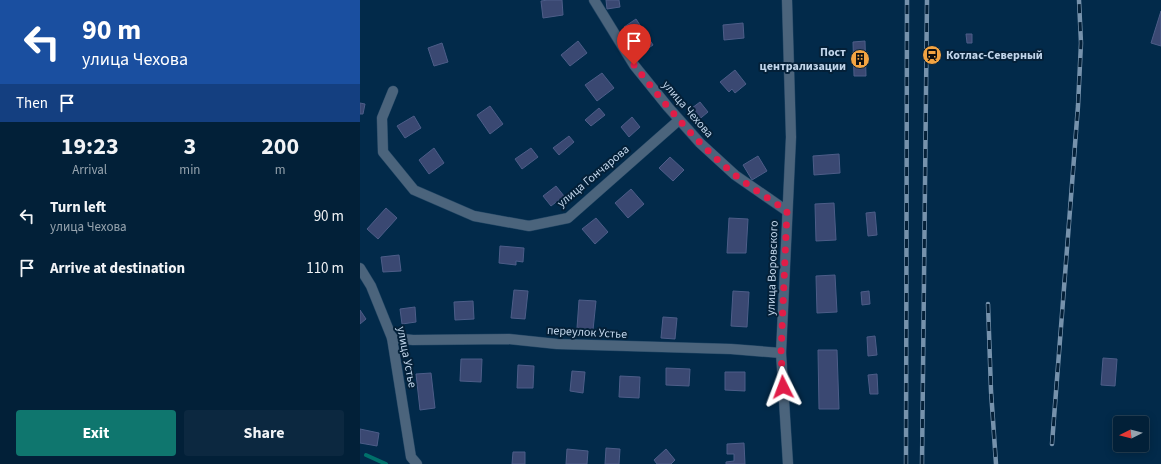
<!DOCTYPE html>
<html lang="en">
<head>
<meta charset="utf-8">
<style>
	body { margin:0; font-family:"Source Sans 3",sans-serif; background:#0c2840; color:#f1f3f6; height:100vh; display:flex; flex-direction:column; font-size:15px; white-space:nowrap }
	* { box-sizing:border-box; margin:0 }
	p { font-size:13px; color:#96a3ae }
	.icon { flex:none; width:22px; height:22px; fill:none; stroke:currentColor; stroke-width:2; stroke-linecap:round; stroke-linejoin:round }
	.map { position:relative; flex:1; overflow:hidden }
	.details { display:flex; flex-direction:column; background:#022038; width:360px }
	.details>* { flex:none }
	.banner { background:#1a4fa0; color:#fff; overflow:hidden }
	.needle { width:26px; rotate:264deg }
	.tools { position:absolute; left:753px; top:416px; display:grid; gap:8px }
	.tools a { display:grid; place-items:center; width:36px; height:36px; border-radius:4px; background:#022038; box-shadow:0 2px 10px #0003,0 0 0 1px #233e53; font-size:20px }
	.pin { position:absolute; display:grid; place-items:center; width:34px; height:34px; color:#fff; margin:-41px -17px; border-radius:50% 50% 50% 0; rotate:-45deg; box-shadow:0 0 4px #0007 }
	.pin .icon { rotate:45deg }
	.me { position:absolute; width:44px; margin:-22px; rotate:357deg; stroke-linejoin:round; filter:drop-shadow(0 0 3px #0008) }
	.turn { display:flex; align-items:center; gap:14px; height:84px; padding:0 16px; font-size:18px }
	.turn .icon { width:52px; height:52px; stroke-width:2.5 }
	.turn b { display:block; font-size:28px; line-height:34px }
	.then { display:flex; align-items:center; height:38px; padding:0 16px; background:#0003; gap:8px; font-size:15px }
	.eta { display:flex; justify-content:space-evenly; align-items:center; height:68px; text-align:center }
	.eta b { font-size:24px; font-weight:700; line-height:28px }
	.action { display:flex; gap:8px; margin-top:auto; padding:8px 16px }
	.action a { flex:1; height:46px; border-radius:4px; background:#0f766e; color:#fff; font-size:16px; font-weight:700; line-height:46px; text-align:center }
	.action a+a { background:#0c2840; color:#f1f3f6 }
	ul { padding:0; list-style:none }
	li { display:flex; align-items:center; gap:12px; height:52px; padding:0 16px }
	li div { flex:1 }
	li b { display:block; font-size:15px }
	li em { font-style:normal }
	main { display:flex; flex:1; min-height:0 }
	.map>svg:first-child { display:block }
</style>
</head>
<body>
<main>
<section class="details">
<div class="banner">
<div class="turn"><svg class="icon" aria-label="left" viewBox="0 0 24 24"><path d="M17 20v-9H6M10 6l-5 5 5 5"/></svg><div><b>90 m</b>улица Чехова</div></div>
<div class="then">Then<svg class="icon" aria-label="arrive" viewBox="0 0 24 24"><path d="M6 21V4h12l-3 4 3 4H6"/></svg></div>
</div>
<div class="eta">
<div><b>19:23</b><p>Arrival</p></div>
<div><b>3</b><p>min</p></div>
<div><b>200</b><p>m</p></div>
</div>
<ul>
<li><svg class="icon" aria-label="left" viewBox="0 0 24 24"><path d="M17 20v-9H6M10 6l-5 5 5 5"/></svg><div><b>Turn left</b><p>улица Чехова</p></div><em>90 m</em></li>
<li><svg class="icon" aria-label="arrive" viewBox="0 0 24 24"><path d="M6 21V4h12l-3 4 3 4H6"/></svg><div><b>Arrive at destination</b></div><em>110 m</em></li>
</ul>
<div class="action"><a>Exit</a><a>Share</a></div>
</section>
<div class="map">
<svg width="801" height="464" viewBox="0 0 801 464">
	<rect width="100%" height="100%" fill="#022a4a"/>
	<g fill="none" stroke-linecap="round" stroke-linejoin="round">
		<path stroke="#00716b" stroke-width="4" d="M6,455L26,464"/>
	</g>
	<g fill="#3a4872" stroke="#4d5d88">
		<path d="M188,0H202L203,15L183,18L181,1Z"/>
		<path d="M246,0H259L260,7L247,9Z"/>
		<path d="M801,11V46L791,43Z"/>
		<path d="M276,19L293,45L281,53L264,27Z"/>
		<path d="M383,23L384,38L364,40L363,25Z"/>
		<path d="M606,34H612V43H607Z"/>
		<path d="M218,41L227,53L210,66L201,55Z"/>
		<path d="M505,41L506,76H494L493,42Z"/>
		<path d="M82,43L88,62L74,66L68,48Z"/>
		<path d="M375,70L386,84L375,93L372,89L369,92L360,82Z"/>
		<path d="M242,73L254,88L237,101L225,85Z"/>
		<path d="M340,102L348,112L336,122L328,111Z"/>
		<path d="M0,103L5,104L3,114H0Z"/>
		<path d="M130,106L143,124L130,134L117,115Z"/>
		<path d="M239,108L245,115L231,126L225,120Z"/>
		<path d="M54,116L61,128L45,138L37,126Z"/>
		<path d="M272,117L280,127L269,137L261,127Z"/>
		<path d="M209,136L214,142L199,155L193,148Z"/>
		<path d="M74,148L84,163L69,174L59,160Z"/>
		<path d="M171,148L178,157L162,169L155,159Z"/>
		<path d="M479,154L480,173L454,175L453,156Z"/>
		<path d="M398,156L407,171L392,180L383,165Z"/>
		<path d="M310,157L324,170L313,181L299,168Z"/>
		<path d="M196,186L204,196L191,206L183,196Z"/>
		<path d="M271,189L284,204L268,218L255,203Z"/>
		<path d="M474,203L476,240L456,241L455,204Z"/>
		<path d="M26,208L37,218L18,239L7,229Z"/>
		<path d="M515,212L517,235L508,236L506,213Z"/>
		<path d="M236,218L248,232L235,244L222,229Z"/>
		<path d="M369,218L388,219L386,253H367Z"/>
		<path d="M140,246L164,248L163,262L156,261V265L139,263Z"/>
		<path d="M39,255L41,271L23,272L21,257Z"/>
		<path d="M475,275L477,312L457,313L456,276Z"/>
		<path d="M154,290L168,291L165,319L151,318Z"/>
		<path d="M373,291L389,292L387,327L371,326Z"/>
		<path d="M509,291L510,304L502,305L501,292Z"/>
		<path d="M219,300L236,301L233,330L217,328Z"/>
		<path d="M113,301L114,319L95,320L94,302Z"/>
		<path d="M55,307L56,322L42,324L40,309Z"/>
		<path d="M0,310L6,319L0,324Z"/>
		<path d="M303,317L317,318L315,339L301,338Z"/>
		<path d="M515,336L517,355L508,356L507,337Z"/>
		<path d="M458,350H477L479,409H459Z"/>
		<path d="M743,358L757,359L755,386L741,385Z"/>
		<path d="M101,359H122L121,382L100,381Z"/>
		<path d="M158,365L174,366L173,388H157Z"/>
		<path d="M306,368L330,369L329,386L306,385Z"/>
		<path d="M212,371L225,372L223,393L210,391Z"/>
		<path d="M365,372H385V391L365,390Z"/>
		<path d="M71,373L75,408L60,410L56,374Z"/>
		<path d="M517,374L518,394H510L508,375Z"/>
		<path d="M260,376L280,377L279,398L259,397Z"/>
		<path d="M0,429L19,433L17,446L0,443Z"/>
		<path d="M384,443L385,464H366V462L374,461V454H367V444Z"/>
		<path d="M246,448L260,449L259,464H245Z"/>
		<path d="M207,449L228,451L227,464H206Z"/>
		<path d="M306,449L315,460L311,464H297L294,460Z"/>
		<path d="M153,452H165V464H152Z"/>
	</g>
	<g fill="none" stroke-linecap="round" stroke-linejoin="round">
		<g stroke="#214564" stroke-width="11">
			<g id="street">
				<path d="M234,0L274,65L308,107L340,143L375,175L427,211"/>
				<path d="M427,0L431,137L421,353L428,464"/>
				<path d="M33,91L22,118L23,152L54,190L114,216L169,226L208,218L319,120"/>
				<path d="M0,268L11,286L32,338L51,457L57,464"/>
				<path d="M32,338L53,340L149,339L197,344L371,349L421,353"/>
			</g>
		</g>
		<use href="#street" stroke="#4b647c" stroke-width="10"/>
		<g stroke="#7692ac" stroke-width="4.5">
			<g id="rail">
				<path d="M628,304L631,391L636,464"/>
				<path d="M692,444L718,106L721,43L719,0"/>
				<path d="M546,464L547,0"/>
				<path d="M562,464L567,0"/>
			</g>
		</g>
		<use href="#rail" stroke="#042038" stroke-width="3" stroke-dasharray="9" stroke-linecap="butt"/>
	</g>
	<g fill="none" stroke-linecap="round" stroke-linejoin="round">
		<path stroke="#e11d48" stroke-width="7" stroke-dasharray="0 12.6" d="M274,65C305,104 336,143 375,175C391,188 410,199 427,211L421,353L423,387"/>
	</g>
	<defs>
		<g id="station-disc" transform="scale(1)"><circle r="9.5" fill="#f3a442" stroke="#042038"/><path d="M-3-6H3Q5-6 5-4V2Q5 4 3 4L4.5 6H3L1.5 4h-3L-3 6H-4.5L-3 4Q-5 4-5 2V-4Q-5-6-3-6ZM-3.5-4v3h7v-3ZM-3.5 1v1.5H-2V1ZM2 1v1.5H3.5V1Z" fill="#111"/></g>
		<g id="building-disc" transform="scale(1)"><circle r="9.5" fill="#f3a442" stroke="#042038"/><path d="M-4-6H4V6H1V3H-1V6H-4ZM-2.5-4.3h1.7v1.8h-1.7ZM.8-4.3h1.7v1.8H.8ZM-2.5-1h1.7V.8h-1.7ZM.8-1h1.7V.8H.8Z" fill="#111"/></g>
	</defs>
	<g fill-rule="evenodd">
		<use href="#station-disc" x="572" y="55"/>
		<use href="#building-disc" x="500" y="59"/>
	</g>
	<g text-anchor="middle" stroke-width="4" stroke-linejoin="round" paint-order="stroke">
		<g font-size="12" font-weight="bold" fill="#c1d5ea" stroke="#042038" text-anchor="end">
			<text x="486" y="56">Пост<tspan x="486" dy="14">централизации</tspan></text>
			<text x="586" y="59" text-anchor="start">Котлас-Северный</text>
		</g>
		<g font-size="12" fill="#c1d5ea" stroke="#042038">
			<text transform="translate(328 109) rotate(49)" y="4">улица Чехова</text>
			<text transform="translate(233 176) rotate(-40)" y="4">улица Гончарова</text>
			<text transform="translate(412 268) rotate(-88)" y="4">улица Воровского</text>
			<text transform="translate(227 332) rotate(3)" y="4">переулок Устье</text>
			<text transform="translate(47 357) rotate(79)" y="4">улица Устье</text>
		</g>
	</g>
</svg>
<div class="tools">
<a><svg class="needle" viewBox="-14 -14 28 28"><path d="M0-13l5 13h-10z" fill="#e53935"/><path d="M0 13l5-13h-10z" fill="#96a3ae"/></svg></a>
</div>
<div class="pin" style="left:274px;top:65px;background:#d93025"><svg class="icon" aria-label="arrive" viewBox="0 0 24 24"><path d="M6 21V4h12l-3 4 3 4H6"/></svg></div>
<svg class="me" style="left:423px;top:387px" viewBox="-20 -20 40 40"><path d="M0-17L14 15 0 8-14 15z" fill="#e11d48" stroke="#fff" stroke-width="4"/></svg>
</div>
</main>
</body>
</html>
